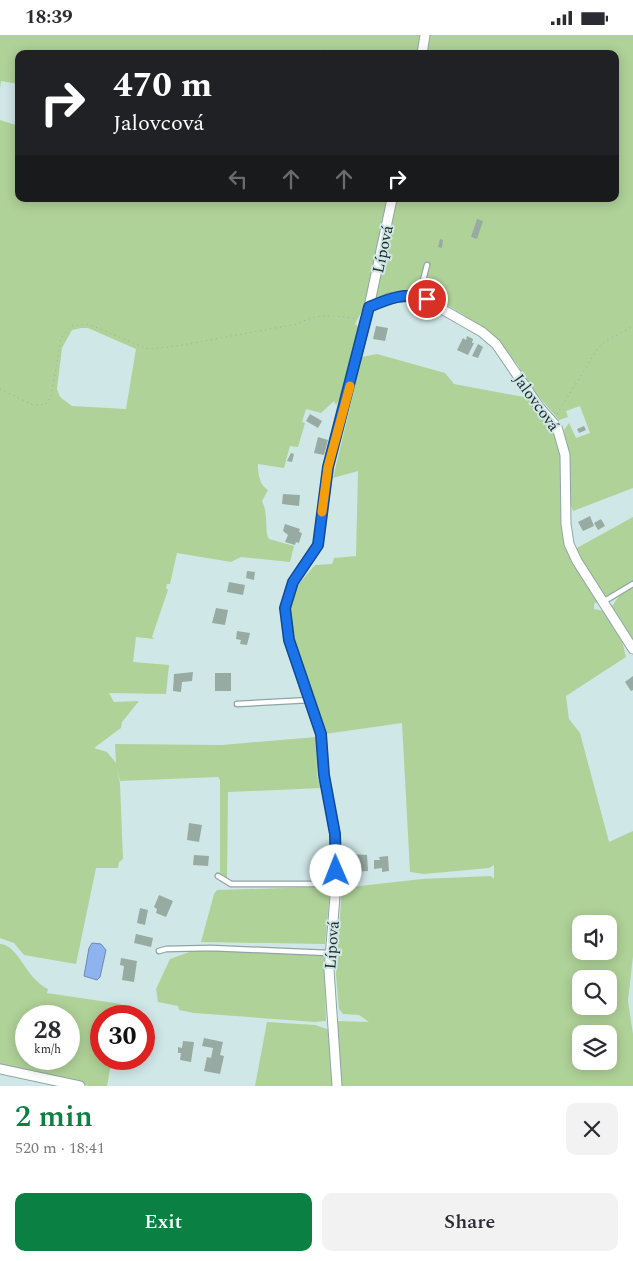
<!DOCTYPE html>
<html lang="en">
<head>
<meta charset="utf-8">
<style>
	body { margin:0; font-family:Spectral,serif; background:#f2f2f3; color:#2b2b33; height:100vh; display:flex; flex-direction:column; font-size:19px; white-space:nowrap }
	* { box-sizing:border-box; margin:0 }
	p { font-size:16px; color:#7c7c81 }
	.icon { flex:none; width:28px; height:28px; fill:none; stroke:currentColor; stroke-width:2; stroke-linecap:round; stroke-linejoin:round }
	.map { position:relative; height:1051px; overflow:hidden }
	.side { display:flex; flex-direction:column; background:#fff; flex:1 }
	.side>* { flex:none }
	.banner { position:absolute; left:15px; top:15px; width:604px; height:152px; border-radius:10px; box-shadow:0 2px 12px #0003; background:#202124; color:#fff; overflow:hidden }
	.controls { position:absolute; left:572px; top:880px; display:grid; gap:10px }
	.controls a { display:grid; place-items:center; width:45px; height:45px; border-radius:10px; background:#fff; box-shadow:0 2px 12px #0003; font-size:25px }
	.speed { position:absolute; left:15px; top:970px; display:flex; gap:10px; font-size:25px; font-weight:700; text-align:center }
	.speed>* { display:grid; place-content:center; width:65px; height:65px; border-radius:50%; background:#fff; box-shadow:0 2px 12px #0003; line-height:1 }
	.speed small { font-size:12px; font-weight:400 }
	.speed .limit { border:8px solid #d22; background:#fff; color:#111 }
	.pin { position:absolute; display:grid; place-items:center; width:42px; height:42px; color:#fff; margin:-21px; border:2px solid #fff; border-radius:50%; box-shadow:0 1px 5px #0007 }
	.me { position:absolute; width:55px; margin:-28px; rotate:359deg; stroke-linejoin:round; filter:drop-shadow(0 0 4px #0008) }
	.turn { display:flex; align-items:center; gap:18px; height:105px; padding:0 15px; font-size:22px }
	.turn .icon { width:65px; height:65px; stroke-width:2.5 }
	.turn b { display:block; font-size:35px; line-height:42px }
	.lanes { display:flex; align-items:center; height:48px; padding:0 15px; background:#0003; justify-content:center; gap:25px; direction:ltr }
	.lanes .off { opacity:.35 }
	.round { display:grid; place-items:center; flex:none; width:52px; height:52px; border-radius:10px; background:#f2f2f3 }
	.head { display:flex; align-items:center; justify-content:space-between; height:85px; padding:0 15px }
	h1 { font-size:30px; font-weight:600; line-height:38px; color:#0b8043 }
	.action { display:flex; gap:10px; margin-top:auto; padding:10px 15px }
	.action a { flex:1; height:58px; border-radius:10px; background:#0b8043; color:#fff; font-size:20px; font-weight:600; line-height:58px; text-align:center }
	.action a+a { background:#f2f2f3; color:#2b2b33 }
	.status { display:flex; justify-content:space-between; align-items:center; height:35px; padding:0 25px; background:#fff; direction:ltr }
	.status svg { height:14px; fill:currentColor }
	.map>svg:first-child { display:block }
</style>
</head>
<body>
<div class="status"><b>18:39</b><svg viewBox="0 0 49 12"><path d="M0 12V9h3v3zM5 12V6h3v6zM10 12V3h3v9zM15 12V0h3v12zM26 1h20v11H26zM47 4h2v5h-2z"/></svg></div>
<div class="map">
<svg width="633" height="1051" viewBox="0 0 633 1051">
	<rect width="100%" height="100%" fill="#d0e7e7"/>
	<g fill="#afd298" fill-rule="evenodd">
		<path d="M0,0H633V453L573,476L570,468L568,416L564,395L569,388L576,403L590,398L580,371L566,376L568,382L559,385L528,349L518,330L489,296L430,259L406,254L365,270L355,289L360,293L347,350L336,370L334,366L321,378L306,374L302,387L305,388L298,412L290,411L284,433L258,429C258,438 259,450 268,455L262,466C269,480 264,497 269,504L294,511L290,527L241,522L231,527L177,518L170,549H167L166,553L168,555L152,602L154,604L136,602L133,627L169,630L166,659L109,658L114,667L139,666L122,687L121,693L94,713L107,717L116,728L115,709L222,710L316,702L317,741L321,753L228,757L227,844L220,839V745L218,742L120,746L117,733L120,749L123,824L119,827L118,833H96L76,929L24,920L14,908L0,903V85L19,91V164H615V19H19V49L1,46L0,54ZM81,293H88L136,314L126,374L72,371L60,362L57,354L62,313L72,295Z"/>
		<path d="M377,319L445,338L454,349L524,362L532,368L555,398L562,421V487L598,566L594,569V574L604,576L621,602L626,622L566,661L569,684L580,698L609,807L633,796V921L628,966L633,999V1051H341L337,986L369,987L359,980L343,979L339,974L336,939L342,853L422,844L491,841L494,844V830L489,833L424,839L410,837L402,688L325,699C316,664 285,613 291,577L289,573L293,556L315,530L332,529L334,523L356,521L358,436L333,443L362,322ZM581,889H609V916H581ZM581,944H609V971H581ZM581,999H609V1026H581Z"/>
		<path d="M633,482V547L605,564L575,514Z"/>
		<path d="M633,553V609L611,573L619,561Z"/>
		<path d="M318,852L330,855L325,909L201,907L214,859L217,855Z"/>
		<path d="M0,909C19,910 25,943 48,954L47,958L121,969L119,981H101V1024H112L107,1051H89L0,1030ZM26,981H69V1024H26Z"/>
		<path d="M195,915L324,921L326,986L315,987L194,978L179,975L178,971L158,967L156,954L170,924Z"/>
		<path d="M267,987L315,990L330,995L333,1051H255Z"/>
	</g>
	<path fill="#8fb3ee" stroke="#6d89b2" d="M92,908L101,909L106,915L100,942L97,945L84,941L89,913Z"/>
	<g fill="#98aba2">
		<path d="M477,184L483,186L477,204L471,202Z"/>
		<path d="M440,204L443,205L442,213L438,212Z"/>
		<path d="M423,268L430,274L420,284L415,279Z"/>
		<path d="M376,291L388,293L385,306L373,304Z"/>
		<path d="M467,301L473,304L472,308H474L468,320L457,315L463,303L466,305Z"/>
		<path d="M478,309L483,312L478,323L472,321Z"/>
		<path d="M310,379L322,386L318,393L306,386Z"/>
		<path d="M584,391L586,395L579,398L577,394Z"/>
		<path d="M318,402L328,405L324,420L314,418Z"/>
		<path d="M291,418L294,419L292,427L287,426Z"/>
		<path d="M283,459L300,460L299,471L282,469Z"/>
		<path d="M590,481L594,491L583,496L578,487Z"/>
		<path d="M601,484L605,491L598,495L594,488Z"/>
		<path d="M285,489L300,494L299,497L302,498L299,508L296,507L295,510L285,507L288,500L283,496Z"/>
		<path d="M247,536L255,537L254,545L246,543Z"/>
		<path d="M229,547L245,550L243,560L227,557Z"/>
		<path d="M216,573L228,575L225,590L212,588Z"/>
		<path d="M237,596L250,598L247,610L240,609L241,605L236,604Z"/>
		<path d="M193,637L192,646L182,647L181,657L173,656L174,639Z"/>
		<rect x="215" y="638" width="16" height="18"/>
		<path d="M633,641V655L631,656L625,647Z"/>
		<path d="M189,788L202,790L199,807L187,805Z"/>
		<path d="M352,819L367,820L368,836L353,837Z"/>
		<path d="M194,820L209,821L208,831L193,830Z"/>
		<path d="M388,821L389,836L382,837V833L374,834V825H380L379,822Z"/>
		<path d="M159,860L173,866L166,882L156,878L157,874L154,872Z"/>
		<path d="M140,873L148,875L145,890L137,888Z"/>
		<path d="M136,899L153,903L151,912L134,908Z"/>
		<path d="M121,923L137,926L134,947L122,945L124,931L120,930Z"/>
		<path d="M204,1003L223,1007L220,1020L224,1021L220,1039L204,1036L207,1022L211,1023L213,1013L202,1011Z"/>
		<path d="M183,1006L194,1007L191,1027L180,1025L181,1018H178V1012L182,1013Z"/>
	</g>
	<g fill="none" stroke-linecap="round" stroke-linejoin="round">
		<g stroke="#8fa5a5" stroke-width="7">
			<g id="service">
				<path d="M419,261L427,230"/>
				<path d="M603,567L633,549"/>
				<path d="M237,669L310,665"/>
				<path d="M218,841L231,849H336"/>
				<path d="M159,916L166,914L211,913L329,918"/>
			</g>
		</g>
		<g stroke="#8fa5a5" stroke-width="11">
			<g id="minor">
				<path d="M422,19L425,0"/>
				<path d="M369,272L389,263L419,261L482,297L496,309L540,373L557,392L565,420L566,489L569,509L577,526L633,614"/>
				<path d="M0,1034L80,1051"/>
				<path d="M337,1051L329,935L336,849L335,799L324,740L321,699L289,605L285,573L293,547L318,510L328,432L369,272L392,164"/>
			</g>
		</g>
		<g stroke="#9aacac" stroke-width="1" stroke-dasharray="1 4" stroke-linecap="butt">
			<path d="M323,15L336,19"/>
			<path d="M0,354L33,370H45L51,362L61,303L71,291L88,289L148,314L177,311L297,289C318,278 335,280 358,284"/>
			<path d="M557,379L598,313L606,306L633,291"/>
		</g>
		<use href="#service" stroke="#fff" stroke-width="4.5"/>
		<use href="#minor" stroke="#fff" stroke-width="9"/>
	</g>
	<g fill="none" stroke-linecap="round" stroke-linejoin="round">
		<g stroke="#114b97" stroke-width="12">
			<path id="route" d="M336,836L335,799L324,740L321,699L289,605L285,573L293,547L318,510L328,432L369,272C388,264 407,256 427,264"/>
		</g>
		<use href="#route" stroke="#1a73e8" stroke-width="9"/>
		<path stroke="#f59e0b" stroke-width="9" d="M322,477L328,432L350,351"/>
	</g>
	<g text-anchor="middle" stroke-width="4" stroke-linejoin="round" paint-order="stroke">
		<g font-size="16" fill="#1e2626" stroke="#d0e7e7">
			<text transform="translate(382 214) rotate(-78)" y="6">Lípová</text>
			<text transform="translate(537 367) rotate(54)" y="6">Jalovcová</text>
			<text transform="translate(331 910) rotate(-86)" y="6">Lípová</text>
		</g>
	</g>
</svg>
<div class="controls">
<a><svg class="icon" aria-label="sound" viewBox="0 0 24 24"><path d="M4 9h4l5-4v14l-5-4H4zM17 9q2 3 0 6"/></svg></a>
<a><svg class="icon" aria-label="search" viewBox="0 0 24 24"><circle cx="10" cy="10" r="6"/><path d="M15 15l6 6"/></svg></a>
<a><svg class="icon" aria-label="layers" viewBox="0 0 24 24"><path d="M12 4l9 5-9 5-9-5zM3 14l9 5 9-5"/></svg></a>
</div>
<div class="speed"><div>28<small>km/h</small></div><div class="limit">30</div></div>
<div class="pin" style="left:427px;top:264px;background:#d93025"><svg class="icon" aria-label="arrive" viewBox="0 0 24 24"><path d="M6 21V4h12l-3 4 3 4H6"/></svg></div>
<svg class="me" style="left:336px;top:836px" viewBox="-20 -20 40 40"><circle r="19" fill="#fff"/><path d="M0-13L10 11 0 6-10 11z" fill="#1a73e8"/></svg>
<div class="banner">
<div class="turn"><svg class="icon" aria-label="right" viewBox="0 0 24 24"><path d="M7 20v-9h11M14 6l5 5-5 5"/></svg><div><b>470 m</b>Jalovcová</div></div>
<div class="lanes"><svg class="icon off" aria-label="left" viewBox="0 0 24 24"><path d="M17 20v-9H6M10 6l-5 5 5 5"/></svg><svg class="icon off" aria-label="ahead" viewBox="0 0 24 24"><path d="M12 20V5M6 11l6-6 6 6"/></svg><svg class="icon off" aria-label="ahead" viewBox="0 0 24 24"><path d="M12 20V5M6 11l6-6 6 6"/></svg><svg class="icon" aria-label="right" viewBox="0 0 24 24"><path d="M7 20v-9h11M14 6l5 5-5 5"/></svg></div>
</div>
</div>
<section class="side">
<div class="head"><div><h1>2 min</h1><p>520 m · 18:41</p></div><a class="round"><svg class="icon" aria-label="close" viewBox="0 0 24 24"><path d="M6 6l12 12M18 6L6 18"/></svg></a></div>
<div class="action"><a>Exit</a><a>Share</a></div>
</section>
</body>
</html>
